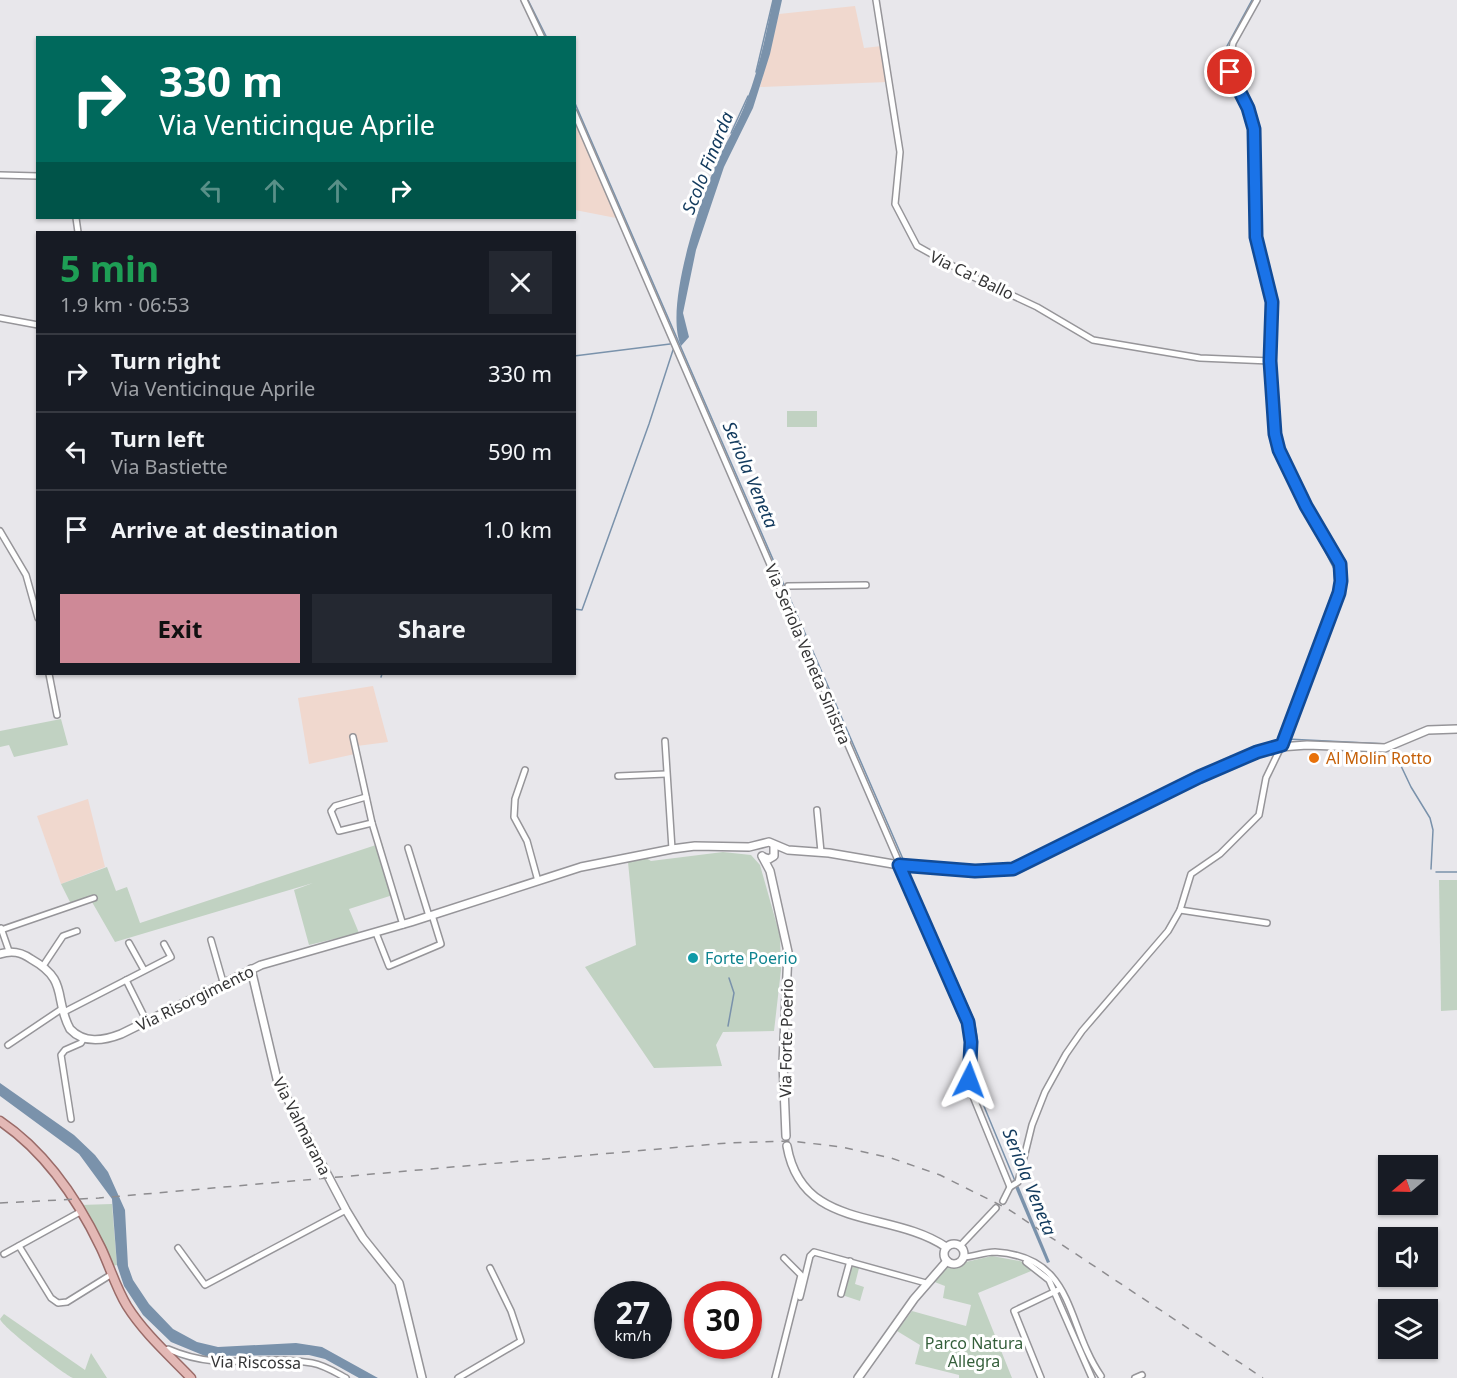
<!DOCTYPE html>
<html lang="en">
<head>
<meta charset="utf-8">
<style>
	body { margin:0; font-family:"Noto Sans",sans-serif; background:#242831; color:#f1f3f6; height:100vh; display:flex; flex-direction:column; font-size:22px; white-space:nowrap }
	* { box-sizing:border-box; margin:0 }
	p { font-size:20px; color:#9ea1a6 }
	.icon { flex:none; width:33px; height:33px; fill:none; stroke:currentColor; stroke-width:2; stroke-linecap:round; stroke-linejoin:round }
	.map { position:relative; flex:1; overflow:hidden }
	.details { position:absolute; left:36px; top:231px; width:540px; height:444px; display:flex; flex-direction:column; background:#171b24; border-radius:0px; box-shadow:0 2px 4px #0004 }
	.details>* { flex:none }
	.top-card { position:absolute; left:36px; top:36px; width:540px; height:183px; border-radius:0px; box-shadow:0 2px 4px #0004; background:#00695c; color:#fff; overflow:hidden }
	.needle { width:39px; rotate:251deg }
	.tools { position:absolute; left:1378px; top:1155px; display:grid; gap:12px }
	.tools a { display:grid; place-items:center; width:60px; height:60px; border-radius:0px; background:#171b24; box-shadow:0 2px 4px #0004; font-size:30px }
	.speed { position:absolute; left:594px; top:1281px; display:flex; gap:12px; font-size:30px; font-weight:700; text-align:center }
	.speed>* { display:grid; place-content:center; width:78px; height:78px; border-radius:50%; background:#171b24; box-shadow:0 2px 4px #0004; line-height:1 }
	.speed small { font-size:15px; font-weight:400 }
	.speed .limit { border:9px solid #d22; background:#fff; color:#111 }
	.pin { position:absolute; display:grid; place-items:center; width:51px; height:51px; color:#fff; margin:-26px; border:3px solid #fff; border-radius:50%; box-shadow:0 2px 6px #0007 }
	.me { position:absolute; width:66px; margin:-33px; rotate:3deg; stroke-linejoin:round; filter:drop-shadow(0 0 4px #0008) }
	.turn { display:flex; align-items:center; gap:21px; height:126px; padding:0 24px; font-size:27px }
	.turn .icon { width:78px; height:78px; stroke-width:2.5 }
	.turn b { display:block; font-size:42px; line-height:51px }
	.lanes { display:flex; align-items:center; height:57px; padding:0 24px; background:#0003; justify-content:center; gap:30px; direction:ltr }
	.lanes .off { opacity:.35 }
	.round { display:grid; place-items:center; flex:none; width:63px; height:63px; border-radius:0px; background:#242831 }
	.overview { display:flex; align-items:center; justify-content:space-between; height:102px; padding:0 24px }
	h1 { font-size:36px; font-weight:700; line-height:45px; color:#1e9e55 }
	.action { display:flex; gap:12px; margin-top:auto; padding:12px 24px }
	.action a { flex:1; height:69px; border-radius:0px; background:#ce8997; color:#111; font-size:24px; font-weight:700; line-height:69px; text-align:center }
	.action a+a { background:#242831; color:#f1f3f6 }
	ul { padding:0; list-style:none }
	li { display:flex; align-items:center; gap:18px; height:78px; padding:0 24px; border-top:2px solid #363941 }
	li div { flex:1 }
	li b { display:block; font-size:22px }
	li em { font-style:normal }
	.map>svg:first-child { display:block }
</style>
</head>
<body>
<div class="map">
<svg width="1457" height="1378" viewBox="0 0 1457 1378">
	<rect width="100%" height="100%" fill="#e8e7eb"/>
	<g fill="#f0d8ce">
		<path d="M855,6L864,48L882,46L888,82L760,87L779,14Z"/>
		<path d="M574,122L583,140L616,218L575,210Z"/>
		<path d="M373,686L388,742L357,746L355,754L309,764L298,698Z"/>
		<path d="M88,799L105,867L61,884L37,816Z"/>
	</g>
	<g fill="#c1d2c2">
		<rect x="787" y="411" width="30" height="16"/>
		<path d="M61,719L68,745L14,757L9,745L0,747V731Z"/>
		<path d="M382,843L396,894L349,909L359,933L309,945L294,890L313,883L115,942L92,902L71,904L61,884L107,867L116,891L127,887L140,923Z"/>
		<path d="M723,852L751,855L760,865L780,936L781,970L774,1031L723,1032L716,1045L722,1066L654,1068L585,967L636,945L628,862L646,858L651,861Z"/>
		<path d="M1439,880H1457V1010L1441,1011Z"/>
		<path d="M112,1204L117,1265L112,1266L80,1205Z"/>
		<path d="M992,1256L1020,1261L1036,1269L978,1293L1012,1378H959V1375L915,1364L920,1345L897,1331L912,1311L966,1326L971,1305L943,1298L945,1286L932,1281L944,1267Z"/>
		<path d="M851,1266L859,1268L855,1284L864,1287L860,1301L842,1295Z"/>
		<path d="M4,1314L85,1370L91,1353L107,1378C97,1378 82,1378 73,1378C65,1375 2,1327 0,1319Z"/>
	</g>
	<g fill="#7a92ab">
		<path d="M773,0H782L770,54L753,108L724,167L696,250L683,313L689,337L681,346C664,307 699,205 716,164C725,143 738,124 746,102C759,69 766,35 773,0Z"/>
		<path d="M0,1083L74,1135L95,1155L108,1172L125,1210L128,1266L133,1280L149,1304L173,1329L197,1342L218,1347L296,1343L322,1347L378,1378H359L325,1359L309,1355L205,1356L171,1342L143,1315L124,1286L117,1265L112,1199L79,1154L0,1096Z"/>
		<path d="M1018,1185L1050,1262L1047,1263L1015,1187Z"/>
	</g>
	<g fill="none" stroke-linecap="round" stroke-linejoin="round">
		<g stroke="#7a92ab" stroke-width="1.5">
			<path d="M528,0L547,38"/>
			<path d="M1252,0L1227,46L1225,62L1227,75L1243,107L1249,128L1251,227L1255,257L1267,304L1266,357"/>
			<path d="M756,72L773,0"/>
			<path d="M574,101L903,859"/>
			<path d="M731,133L748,96"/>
			<path d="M698,216L703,200"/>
			<path d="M574,356L670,344"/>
			<path d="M1267,368L1269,427L1275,453L1334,569L1335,585L1281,739"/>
			<path d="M574,609L582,610L649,424L673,350"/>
			<path d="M381,677L382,674"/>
			<path d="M1287,739L1387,744"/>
			<path d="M1393,749L1411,787L1430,818L1433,830L1431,869"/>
			<path d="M1436,872H1457"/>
			<path d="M909,874L974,1020L977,1037L976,1087L1015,1181"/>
			<path d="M728,1026L734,993L729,978"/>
		</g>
		<g stroke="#969599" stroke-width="8">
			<g id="minor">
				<path d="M524,0L542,38"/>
				<path d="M876,0L900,152L895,204L917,246L971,276L1037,307L1093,340L1200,358L1270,361"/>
				<path d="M574,112L965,1015L971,1042L970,1089L1010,1187"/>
				<path d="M0,175L38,176"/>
				<path d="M76,218L78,232"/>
				<path d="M0,318L38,325"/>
				<path d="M0,531L26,575L38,618"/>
				<path d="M788,586L866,585"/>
				<path d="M49,674L57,715"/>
				<path d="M353,737L372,823L403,925"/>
				<path d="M665,741L672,849"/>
				<path d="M525,770L515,799L514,817L527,841L538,881"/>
				<path d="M618,776L666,774"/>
				<path d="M366,797L335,806L331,811L339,831L372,823"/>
				<path d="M817,810L821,852"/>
				<path d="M408,848L429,916"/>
				<path d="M1180,910L1267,923"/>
				<path d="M1,928L9,951"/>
				<path d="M1,930L94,898"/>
				<path d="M376,933L389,966L441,944L432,915"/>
				<path d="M211,940L223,982"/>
				<path d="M129,943L144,970"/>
				<path d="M43,966L63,936L77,931"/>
				<path d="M126,980L147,1022"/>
				<path d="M64,1012L171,957L164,944"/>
				<path d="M8,1045L63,1008"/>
				<path d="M71,1119L61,1055L65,1050L81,1043L84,1038"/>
				<path d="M1003,1201L1010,1187L1018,1182L1032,1125L1045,1092L1066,1054L1082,1031L1168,931L1180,910L1191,874L1220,854L1259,815L1266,778L1282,745L1341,581L1338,560L1284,462L1274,429L1270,361L1272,302L1256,237L1254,129L1248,108L1231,76L1229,64L1233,43L1257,0"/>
				<path d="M19,1246L51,1298L58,1303L67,1302L112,1274"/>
				<path d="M960,1246L996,1208"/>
				<path d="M178,1248L205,1285L346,1210"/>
				<path d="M4,1254L80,1212"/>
				<path d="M963,1257C974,1257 983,1252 995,1252C1076,1257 1065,1324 1101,1376"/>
				<path d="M1026,1262L1049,1280L1092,1378"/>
				<path d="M841,1294L850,1261"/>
				<path d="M800,1297L810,1256L814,1252L926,1283"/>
				<path d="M165,1351L168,1349C223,1373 259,1353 312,1363C324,1365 335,1372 346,1378"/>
				<path d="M458,1378L521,1341L511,1311L490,1268"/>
				<path d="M775,1378L801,1275L784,1258"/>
				<path d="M1041,1378L1014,1311L1058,1290"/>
				<path d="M1135,1378L1142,1375"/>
			</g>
		</g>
		<g stroke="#969599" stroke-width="10">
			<g id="tertiary">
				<path d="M762,856L770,871L788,952L783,1063L786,1136"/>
				<path d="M763,857L769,859L774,856V845"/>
				<path d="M0,954C12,950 21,952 31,959C70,981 53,998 70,1029C84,1044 103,1041 121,1034L261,965L411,922L581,867L672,849L695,846L749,847L769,842L788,850L829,853L899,865L975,871L1006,870L1033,861L1199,777L1268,748L1307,745L1385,748L1428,730L1457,729"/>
				<path d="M251,969L277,1079L346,1210L363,1238L399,1283L422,1378"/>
				<path d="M787,1146C802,1232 890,1209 946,1247"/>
				<circle cx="954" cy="1254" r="10"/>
				<path d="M858,1378L914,1299L947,1261"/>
			</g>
		</g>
		<g stroke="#9a6b68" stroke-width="11">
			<path id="primary" d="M0,1121C46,1152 77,1198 101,1248C110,1267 116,1288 127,1306C144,1333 169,1355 191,1378"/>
		</g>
		<use href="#minor" stroke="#fff" stroke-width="5"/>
		<use href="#tertiary" stroke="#fff" stroke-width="7"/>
		<use href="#primary" stroke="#e3b8b5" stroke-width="8"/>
		<path stroke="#8d8c8f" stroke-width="1.5" stroke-dasharray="8 8" stroke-linecap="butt" d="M0,1203L99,1198L727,1143L791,1141L842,1147L891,1158L940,1175L1008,1209L1263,1378"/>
	</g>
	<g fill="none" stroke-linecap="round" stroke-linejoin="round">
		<g stroke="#114b97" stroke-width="15">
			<path id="route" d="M969,1080L971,1042L968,1022L899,865L975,871L1013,869L1199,777L1257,752L1282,745L1339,593L1341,581L1340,564L1306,506L1279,450L1275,434L1270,361L1272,302L1256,237L1254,129L1248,108L1230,72"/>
		</g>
		<use href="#route" stroke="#1a73e8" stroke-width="10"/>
	</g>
	<circle fill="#e8710a" stroke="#fff" stroke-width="2" cx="1314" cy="758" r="6"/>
	<circle fill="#0f9aa8" stroke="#fff" stroke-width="2" cx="693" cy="958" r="6"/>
	<g text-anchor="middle" stroke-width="6" stroke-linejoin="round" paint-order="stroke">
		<g font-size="16" fill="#343435" stroke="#fff">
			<text transform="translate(972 275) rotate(26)" y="6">Via Ca' Ballo</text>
			<text transform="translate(808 654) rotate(67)" y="6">Via Seriola Veneta Sinistra</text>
			<text transform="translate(195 998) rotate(-26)" y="6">Via Risorgimento</text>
			<text transform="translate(786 1038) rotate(-89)" y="6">Via Forte Poerio</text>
			<text transform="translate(302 1126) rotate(63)" y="6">Via Valmarana</text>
			<text transform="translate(256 1362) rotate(1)" y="6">Via Riscossa</text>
		</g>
		<g font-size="16" fill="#c56008" stroke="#fff" text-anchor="start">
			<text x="1326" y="764">Al Molin Rotto</text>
		</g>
		<g font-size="16" fill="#0d838f" stroke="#fff" text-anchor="start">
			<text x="705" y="964">Forte Poerio</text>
		</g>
		<g font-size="16" fill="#355f3b" stroke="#fff">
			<text x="974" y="1349">Parco Natura<tspan x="974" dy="18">Allegra</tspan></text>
		</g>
		<g font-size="18" font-style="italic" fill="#123a5d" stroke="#fff">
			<text transform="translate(708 163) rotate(-68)" y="6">Scolo Finarda</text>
			<text transform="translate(750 475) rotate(67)" y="6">Seriola Veneta</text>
			<text transform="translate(1029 1182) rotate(68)" y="6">Seriola Veneta</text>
		</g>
	</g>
</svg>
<div class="tools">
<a><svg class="needle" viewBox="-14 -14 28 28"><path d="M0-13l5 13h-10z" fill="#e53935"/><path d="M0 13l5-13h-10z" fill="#9ea1a6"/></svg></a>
<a><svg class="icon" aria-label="sound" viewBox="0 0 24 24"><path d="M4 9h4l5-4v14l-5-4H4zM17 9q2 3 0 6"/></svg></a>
<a><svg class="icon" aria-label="layers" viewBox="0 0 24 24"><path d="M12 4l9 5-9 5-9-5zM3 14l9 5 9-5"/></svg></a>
</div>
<div class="speed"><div>27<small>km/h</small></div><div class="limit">30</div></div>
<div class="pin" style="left:1230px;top:72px;background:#d93025"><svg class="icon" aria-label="arrive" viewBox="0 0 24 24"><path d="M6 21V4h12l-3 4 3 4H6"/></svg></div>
<svg class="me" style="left:969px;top:1080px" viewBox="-20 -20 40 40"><path d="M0-17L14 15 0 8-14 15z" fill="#1a73e8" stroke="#fff" stroke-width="4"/></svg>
<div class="top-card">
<div class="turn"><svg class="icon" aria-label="right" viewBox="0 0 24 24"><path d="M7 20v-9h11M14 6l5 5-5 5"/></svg><div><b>330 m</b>Via Venticinque Aprile</div></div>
<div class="lanes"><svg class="icon off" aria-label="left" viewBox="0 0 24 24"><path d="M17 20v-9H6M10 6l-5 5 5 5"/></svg><svg class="icon off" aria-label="ahead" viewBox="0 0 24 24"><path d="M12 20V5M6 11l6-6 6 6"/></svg><svg class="icon off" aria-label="ahead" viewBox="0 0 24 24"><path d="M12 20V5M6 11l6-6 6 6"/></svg><svg class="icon" aria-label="right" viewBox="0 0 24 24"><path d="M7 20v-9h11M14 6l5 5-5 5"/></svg></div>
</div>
<section class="details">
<div class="overview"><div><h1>5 min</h1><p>1.9 km · 06:53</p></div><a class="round"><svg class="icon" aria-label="close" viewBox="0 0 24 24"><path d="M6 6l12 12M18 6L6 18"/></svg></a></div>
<ul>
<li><svg class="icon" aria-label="right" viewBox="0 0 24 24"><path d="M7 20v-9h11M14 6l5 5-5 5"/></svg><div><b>Turn right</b><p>Via Venticinque Aprile</p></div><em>330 m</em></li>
<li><svg class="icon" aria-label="left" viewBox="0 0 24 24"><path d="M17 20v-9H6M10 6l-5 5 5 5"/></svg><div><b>Turn left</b><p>Via Bastiette</p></div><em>590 m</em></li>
<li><svg class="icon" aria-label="arrive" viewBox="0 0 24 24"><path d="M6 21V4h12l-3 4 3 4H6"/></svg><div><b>Arrive at destination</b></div><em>1.0 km</em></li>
</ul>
<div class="action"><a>Exit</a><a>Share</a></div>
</section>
</div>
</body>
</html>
